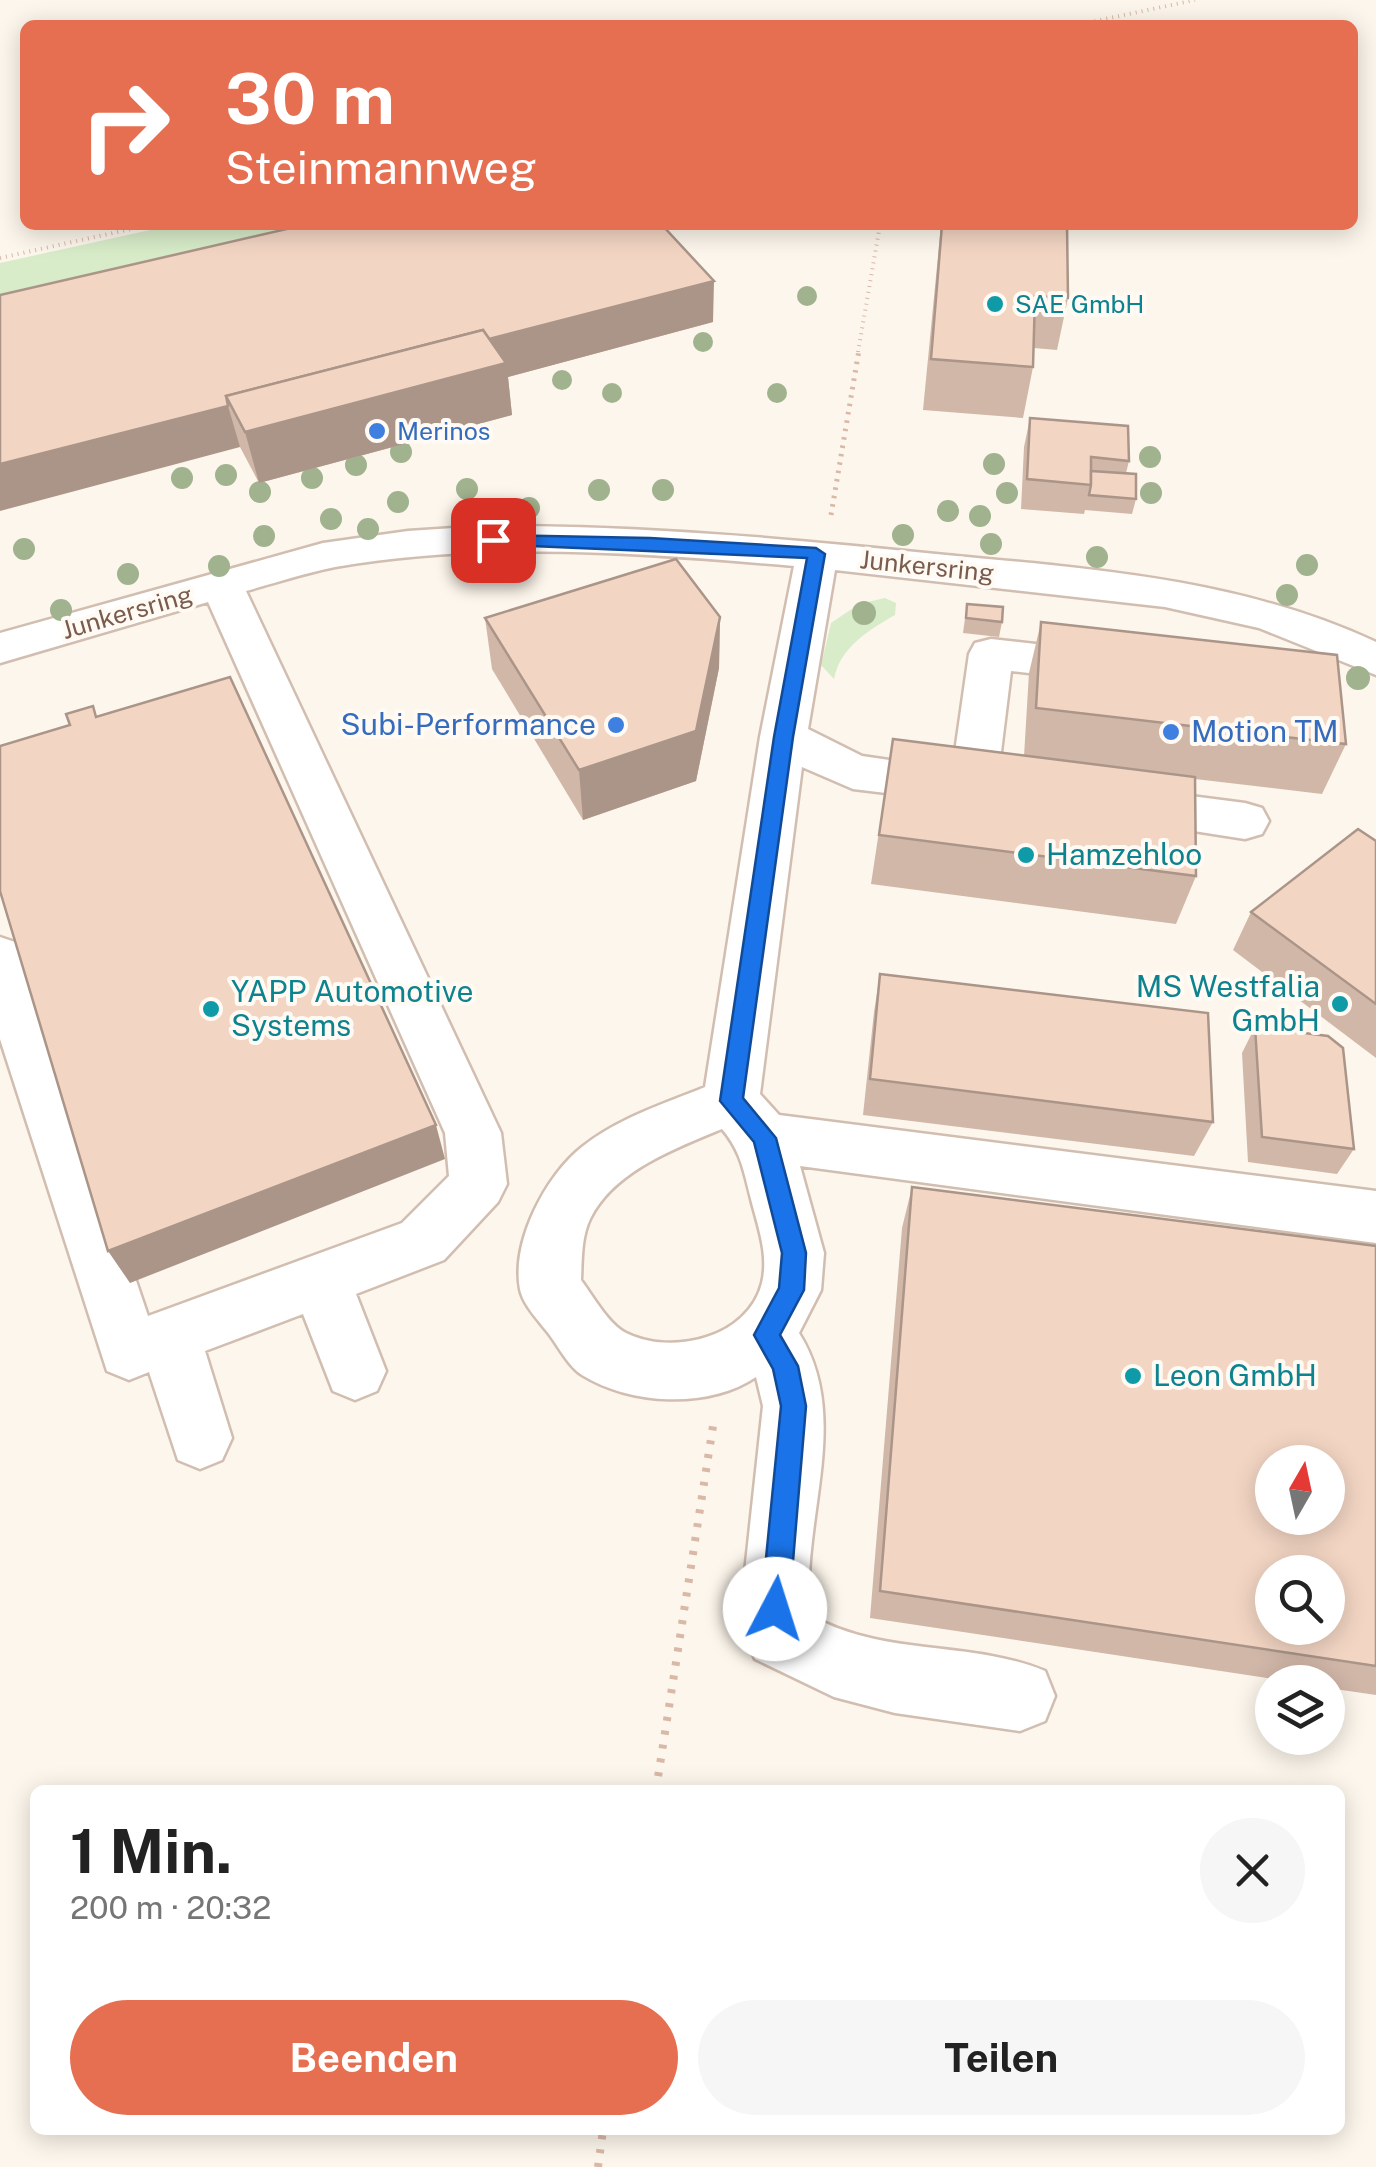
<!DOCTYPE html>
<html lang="de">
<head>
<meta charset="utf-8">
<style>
	body { margin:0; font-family:"Public Sans",sans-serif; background:#f6f6f6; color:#222; height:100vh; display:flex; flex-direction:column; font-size:38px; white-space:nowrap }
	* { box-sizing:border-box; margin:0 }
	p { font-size:32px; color:#767676 }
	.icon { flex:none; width:55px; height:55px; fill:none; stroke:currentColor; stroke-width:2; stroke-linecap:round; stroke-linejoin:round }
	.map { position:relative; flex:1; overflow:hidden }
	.panel { position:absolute; left:30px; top:1785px; width:1315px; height:350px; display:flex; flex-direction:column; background:#fff; border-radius:15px; box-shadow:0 5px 25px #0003 }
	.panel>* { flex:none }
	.top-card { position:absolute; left:20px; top:20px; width:1338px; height:210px; border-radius:15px; box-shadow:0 5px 25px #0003; background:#e76f51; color:#fff; overflow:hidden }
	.needle { width:65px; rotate:9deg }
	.tools { position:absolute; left:1255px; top:1445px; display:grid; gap:20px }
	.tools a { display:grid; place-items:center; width:90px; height:90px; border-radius:50%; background:#fff; box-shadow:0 5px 25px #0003; font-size:50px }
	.pin { position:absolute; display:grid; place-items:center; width:85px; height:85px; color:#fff; margin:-42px; border-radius:20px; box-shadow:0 5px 15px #0006 }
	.me { position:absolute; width:110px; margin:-55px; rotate:5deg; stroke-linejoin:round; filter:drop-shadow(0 0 8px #0008) }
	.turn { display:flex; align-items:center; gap:35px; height:210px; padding:0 40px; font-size:45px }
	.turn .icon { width:130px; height:130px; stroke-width:2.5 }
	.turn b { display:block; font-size:70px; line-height:85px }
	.round { display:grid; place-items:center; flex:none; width:105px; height:105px; border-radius:52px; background:#f6f6f6 }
	.headline { display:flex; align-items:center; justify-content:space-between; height:170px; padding:0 40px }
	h1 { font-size:60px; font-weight:700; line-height:75px }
	.primary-button { display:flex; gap:20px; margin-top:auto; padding:20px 40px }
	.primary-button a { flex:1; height:115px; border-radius:60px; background:#e76f51; color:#fff; font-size:40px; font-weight:700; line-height:115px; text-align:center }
	.primary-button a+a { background:#f6f6f6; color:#222 }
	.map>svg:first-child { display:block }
</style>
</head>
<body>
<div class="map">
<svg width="1376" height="2167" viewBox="0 0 1376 2167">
	<rect width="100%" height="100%" fill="#fdf6ec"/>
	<g fill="#d8ecc9">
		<path d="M173,225H400L0,320V263Z"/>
		<path d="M885,598L896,603L895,615C869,630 840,647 834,679L821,665L831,623L859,604Z"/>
	</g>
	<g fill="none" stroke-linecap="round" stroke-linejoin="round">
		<g stroke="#d1beb0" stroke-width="5">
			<g id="minor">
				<path d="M484,526C639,525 792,539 946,555C1093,569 1241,579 1376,642V675L1259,628L1165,607L835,570L808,729L862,756L978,773L985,785L978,797L961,802L853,789L802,767L760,1094L779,1115L1376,1191V1243L800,1166L824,1253L821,1290L799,1333C853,1419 800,1521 810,1615C882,1657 970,1640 1045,1671L1055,1696L1045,1721L1020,1731L895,1713L834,1697L755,1659L745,1635L741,1609L763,1406L756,1377C709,1409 630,1405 582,1375C569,1367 558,1346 549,1334C539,1321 523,1305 520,1289C511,1242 546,1175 582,1147C618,1118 664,1104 705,1087L760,737L794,566C642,553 486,541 335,567C305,573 275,583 246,591L501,1133L507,1184L498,1202L444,1260L356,1294L386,1371L377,1391L355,1400L333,1391L303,1314L205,1351L232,1438L222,1460L200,1469L178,1460L149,1372L129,1380L107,1371L0,1039V937L18,943L26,957L148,1316L402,1223L449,1176L445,1133L208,602L0,663V633L323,543L408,531ZM722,1129C741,1151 744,1172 751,1199C758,1227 769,1255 762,1283C748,1338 672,1356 626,1333C609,1325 593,1296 581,1280C582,1260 581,1238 590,1219C613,1171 676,1148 722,1129Z"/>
				<path d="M991,639L1106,652L1122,656L1128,667L1122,678L1106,682L1011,671L1001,752L995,764L978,769L961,764L955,752L969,654L975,643Z"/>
				<path d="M1121,787L1245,803L1262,808L1269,821L1262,834L1245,839L1104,817L1097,805L1104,793Z"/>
			</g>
		</g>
		<g stroke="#d9b8a5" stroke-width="4" stroke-dasharray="1 5" stroke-linecap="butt">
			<path d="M1077,25L1195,0"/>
			<path d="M0,258L149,225"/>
			<path d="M858,352L880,225"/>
		</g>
		<path stroke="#d9b8a5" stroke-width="5" stroke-dasharray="2.5 6" stroke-linecap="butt" d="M831,515L859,350"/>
		<g stroke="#d9b8a5" stroke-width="8" stroke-dasharray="4 10" stroke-linecap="butt">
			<path d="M656,1790L713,1426"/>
			<path d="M598,2167L603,2130"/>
		</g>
		<use href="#minor" fill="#fff" fill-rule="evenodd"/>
	</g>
	<g fill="#a0b28e">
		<circle cx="807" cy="296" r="10"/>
		<circle cx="703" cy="342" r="10"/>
		<circle cx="562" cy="380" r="10"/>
		<circle cx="612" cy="393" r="10"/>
		<circle cx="777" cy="393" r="10"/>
		<circle cx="401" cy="452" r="11"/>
		<circle cx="1150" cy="457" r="11"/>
		<circle cx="994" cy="464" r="11"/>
		<circle cx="356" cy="465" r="11"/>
		<circle cx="226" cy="475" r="11"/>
		<circle cx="182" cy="478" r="11"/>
		<circle cx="312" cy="478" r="11"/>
		<circle cx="467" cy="489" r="11"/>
		<circle cx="599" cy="490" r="11"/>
		<circle cx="663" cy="490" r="11"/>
		<circle cx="260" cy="492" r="11"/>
		<circle cx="1007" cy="493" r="11"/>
		<circle cx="1151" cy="493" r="11"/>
		<circle cx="398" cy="502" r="11"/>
		<circle cx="529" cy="508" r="11"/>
		<circle cx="948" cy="511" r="11"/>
		<circle cx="980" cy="516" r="11"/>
		<circle cx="331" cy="519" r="11"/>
		<circle cx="368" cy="529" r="11"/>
		<circle cx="903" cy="535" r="11"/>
		<circle cx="264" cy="536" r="11"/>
		<circle cx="991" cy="544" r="11"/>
		<circle cx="24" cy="549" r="11"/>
		<circle cx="1097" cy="557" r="11"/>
		<circle cx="1307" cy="565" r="11"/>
		<circle cx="219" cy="566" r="11"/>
		<circle cx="128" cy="574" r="11"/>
		<circle cx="1287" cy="595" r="11"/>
		<circle cx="61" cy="610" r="11"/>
		<circle cx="864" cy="613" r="12"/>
		<circle cx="1358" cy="678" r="12"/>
	</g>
	<g fill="#d1b7a8">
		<path d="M941,225H1067L1068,298L1057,350L1034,348L1033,367L1023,418L923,410Z"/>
		<path d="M0,295L713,322L508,377L512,415L259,483L240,447Z"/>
		<path d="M1030,418L1129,461L1126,473L1136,499L1132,514L1085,510L1084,514L1021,509L1024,447Z"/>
		<path d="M967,604L1002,622L999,637L963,633Z"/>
		<path d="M720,617L719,668L696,781L583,820L492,669L485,618Z"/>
		<path d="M1041,622L1346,744L1322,794L1195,779L1196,876L1176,924L871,884L893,739L1024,756L1029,673Z"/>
		<path d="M1376,841V1058L1233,950L1251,912Z"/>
		<path d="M880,974L1213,1122L1194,1156L863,1115L874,1012Z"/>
		<path d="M1255,1027L1354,1149L1337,1174L1248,1162L1242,1053Z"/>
		<path d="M912,1187L1376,1246V1695L1328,1688V1682H1294L870,1618L902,1228Z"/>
	</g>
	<g fill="#aa9588">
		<path d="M714,281L713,322L508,377L512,415L259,483L245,432L231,405Z"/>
		<path d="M228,406L240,447L0,511V464Z"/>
		<path d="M720,617L719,668L696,781L583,820L579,770Z"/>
		<path d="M436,1125L445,1159L130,1283L108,1251Z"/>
	</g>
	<g fill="#f3d5c3" stroke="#aa9588" stroke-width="2.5" fill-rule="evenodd">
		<path d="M304,225H662L714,281L489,339L483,330L226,396L228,406L0,464V295Z"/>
		<path d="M942,225H1067L1068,298L1035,296L1033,367L931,359Z"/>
		<path d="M483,330L506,363L245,432L226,396Z"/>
		<path d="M1030,418L1128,426L1129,461L1091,457V485L1027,479Z"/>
		<path d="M1091,471L1136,474V499L1089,495L1091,485Z"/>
		<path d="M676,559L720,617L696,731L579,770L485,618Z"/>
		<path d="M967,604L1003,607L1002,622L966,618Z"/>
		<path d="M1041,622L1337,655L1346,744L1036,708Z"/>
		<path d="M230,677L436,1125L108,1251L0,891V746L70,725L66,714L93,706L96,717Z"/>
		<path d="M893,739L1195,777L1196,876L879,835Z"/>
		<path d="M1358,829L1376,841V1004L1251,912Z"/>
		<path d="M880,974L1208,1013L1213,1122L870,1079Z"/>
		<path d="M1255,1027L1328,1036L1343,1048L1354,1149L1262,1137Z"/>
		<path d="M912,1187L1376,1246V1666L880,1591ZM1272,1462H1328V1518H1272ZM1272,1572H1328V1628H1272Z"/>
	</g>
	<path fill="#1a73e8" stroke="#114b97" stroke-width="2.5" d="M493,535L650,538L816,548L825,554L793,737L743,1098L776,1138L806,1253L804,1290L780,1335L798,1366L806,1406L789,1609L785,1619L775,1623L765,1619L761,1609L781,1406L773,1369L754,1335L779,1288L782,1253L754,1142L720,1101L774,737L807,558L487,544L484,540Z"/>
	<g fill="#0f9aa8" stroke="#fffaf3" stroke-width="4">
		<circle cx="995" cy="304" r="10"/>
		<circle cx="1026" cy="855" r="10"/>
		<circle cx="1340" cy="1004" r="10"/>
		<circle cx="211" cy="1009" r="10"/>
		<circle cx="1133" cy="1376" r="10"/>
	</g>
	<g fill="#3f7fe0" stroke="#fffaf3" stroke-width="4">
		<circle cx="377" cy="431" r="10"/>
		<circle cx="616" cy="725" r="10"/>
		<circle cx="1171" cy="732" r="10"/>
	</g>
	<g text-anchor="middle" stroke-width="8" stroke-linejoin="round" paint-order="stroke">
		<g font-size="25" fill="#0d838f" stroke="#fffaf3" text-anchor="start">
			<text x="1015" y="313">SAE GmbH</text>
		</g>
		<g font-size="25" fill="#366cbe" stroke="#fffaf3" text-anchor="start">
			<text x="397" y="440">Merinos</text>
		</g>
		<g font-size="25" fill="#7a5c4d" stroke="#fffaf3">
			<text transform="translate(927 566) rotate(6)" y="9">Junkersring</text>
			<text transform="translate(127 612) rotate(-16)" y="9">Junkersring</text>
		</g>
		<g font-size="30" fill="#366cbe" stroke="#fffaf3" text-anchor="end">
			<text x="596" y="735">Subi-Performance</text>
			<text x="1191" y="742" text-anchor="start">Motion TM</text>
		</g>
		<g font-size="30" fill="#0d838f" stroke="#fffaf3" text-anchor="start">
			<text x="1046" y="865">Hamzehloo</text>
			<text x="1320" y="997" text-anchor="end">MS Westfalia<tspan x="1320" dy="34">GmbH</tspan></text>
			<text x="231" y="1002">YAPP Automotive<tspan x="231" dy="34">Systems</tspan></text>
			<text x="1153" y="1386">Leon GmbH</text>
		</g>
	</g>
</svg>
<div class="tools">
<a><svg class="needle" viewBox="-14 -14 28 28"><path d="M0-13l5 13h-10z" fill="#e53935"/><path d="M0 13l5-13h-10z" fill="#767676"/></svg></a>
<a><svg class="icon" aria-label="search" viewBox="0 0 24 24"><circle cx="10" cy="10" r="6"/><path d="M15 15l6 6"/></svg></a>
<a><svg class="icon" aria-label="layers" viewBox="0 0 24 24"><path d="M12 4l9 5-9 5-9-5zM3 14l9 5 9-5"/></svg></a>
</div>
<div class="pin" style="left:493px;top:540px;background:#d93025"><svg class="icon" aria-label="arrive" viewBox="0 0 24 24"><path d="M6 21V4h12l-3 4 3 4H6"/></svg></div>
<svg class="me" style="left:775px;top:1609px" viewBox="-20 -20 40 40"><circle r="19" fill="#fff"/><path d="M0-13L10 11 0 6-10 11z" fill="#1a73e8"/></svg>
<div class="top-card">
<div class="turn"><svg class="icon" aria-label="right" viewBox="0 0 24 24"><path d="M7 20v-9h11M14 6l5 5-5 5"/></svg><div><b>30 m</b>Steinmannweg</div></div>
</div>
<section class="panel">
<div class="headline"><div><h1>1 Min.</h1><p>200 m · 20:32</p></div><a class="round"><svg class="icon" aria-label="close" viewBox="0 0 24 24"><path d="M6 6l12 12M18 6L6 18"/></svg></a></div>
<div class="primary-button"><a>Beenden</a><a>Teilen</a></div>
</section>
</div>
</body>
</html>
